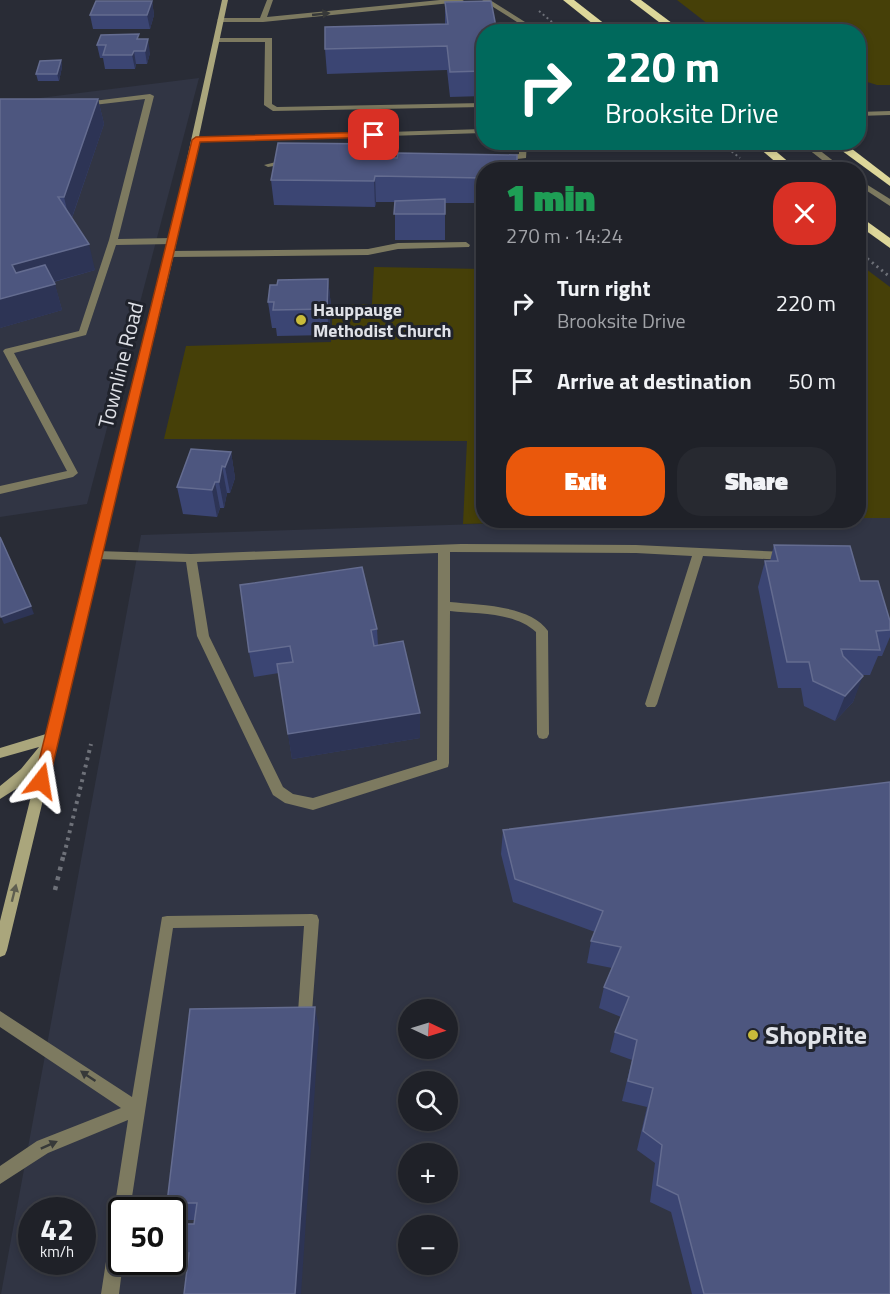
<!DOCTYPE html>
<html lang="en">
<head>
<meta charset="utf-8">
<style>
	body { margin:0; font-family:"Titillium Web",sans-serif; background:#272930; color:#f1f3f6; height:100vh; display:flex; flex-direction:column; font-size:22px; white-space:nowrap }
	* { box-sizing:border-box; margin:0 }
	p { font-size:20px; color:#a1a3a8 }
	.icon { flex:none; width:33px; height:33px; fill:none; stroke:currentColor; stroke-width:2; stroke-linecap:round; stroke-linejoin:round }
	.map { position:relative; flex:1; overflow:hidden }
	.details { position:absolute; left:476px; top:162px; width:390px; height:366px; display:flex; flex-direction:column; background:#1f2128; border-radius:24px; box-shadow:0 3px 9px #0003,0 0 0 2px #3c3e45 }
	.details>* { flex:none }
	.guide { position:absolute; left:476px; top:24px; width:390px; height:126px; border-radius:24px; box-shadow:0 3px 9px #0003,0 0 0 2px #3c3e45; background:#00695c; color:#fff; overflow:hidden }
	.needle { width:39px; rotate:94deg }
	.controls { position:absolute; left:398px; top:999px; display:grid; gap:12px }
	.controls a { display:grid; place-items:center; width:60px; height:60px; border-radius:50%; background:#1f2128; box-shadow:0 3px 9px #0003,0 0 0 2px #3c3e45; font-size:30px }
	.speed { position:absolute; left:18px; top:1197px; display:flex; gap:12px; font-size:30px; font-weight:700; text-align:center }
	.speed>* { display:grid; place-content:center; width:78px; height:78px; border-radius:50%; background:#1f2128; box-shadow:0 3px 9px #0003,0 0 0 2px #3c3e45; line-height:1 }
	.speed small { font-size:15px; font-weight:400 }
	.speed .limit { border:3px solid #111; border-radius:9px; background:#fff; color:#111 }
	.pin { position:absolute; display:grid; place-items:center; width:51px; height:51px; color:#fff; margin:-26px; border-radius:12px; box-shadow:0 3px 9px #0006 }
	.me { position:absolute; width:66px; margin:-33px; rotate:14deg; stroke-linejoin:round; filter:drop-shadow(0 0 4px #0008) }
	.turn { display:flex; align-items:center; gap:21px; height:126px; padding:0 30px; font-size:27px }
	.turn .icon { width:78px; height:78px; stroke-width:2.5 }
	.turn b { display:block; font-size:42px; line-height:51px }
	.round { display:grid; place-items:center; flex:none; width:63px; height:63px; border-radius:24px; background:#272930 }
	.headline { display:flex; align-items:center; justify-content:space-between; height:102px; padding:0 30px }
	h1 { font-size:36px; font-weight:800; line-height:45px; color:#1e9e55 }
	.button { display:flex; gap:12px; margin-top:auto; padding:12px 30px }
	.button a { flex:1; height:69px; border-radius:24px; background:#ea580c; color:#fff; font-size:24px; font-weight:800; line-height:69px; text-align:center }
	.button a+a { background:#272930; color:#f1f3f6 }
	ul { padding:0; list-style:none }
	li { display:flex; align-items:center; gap:18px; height:78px; padding:0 30px }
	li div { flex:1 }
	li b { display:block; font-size:22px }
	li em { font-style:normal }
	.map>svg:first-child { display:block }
</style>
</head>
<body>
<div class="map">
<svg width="890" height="1294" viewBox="0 0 890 1294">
	<rect width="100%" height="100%" fill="#292c36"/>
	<g fill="#313544" fill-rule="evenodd">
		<path d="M199,78L87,504L0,517V103Z"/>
		<path d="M858,518H890V1294H1L141,535L574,521L858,520ZM408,1010H447V1048H408ZM408,1082H447V1120H408ZM408,1154H447V1192H408ZM32,1210H82V1262H32ZM122,1210H172V1262H122ZM408,1226H447V1264H408Z"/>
	</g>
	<g fill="#464008">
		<path d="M677,0H890V85H877L858,79V32L717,31Z"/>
		<path d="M858,263L890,287V518H858Z"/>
		<path d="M374,267L483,269V520L574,521L463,524L467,441L164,439L186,346L331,342L333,305L372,304Z"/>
	</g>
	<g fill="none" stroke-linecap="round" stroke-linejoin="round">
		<g stroke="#6e7179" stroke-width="2" stroke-dasharray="2 3" stroke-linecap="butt">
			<path d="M539,11L564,32"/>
			<path d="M720,142L740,158"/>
		</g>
		<path stroke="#6e7179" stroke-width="3" stroke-dasharray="2 4" stroke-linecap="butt" d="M858,251L890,277"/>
		<path stroke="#6e7179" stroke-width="4" stroke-dasharray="3 4.5" stroke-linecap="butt" d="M64,855L91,744"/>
		<path stroke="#6e7179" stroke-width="4.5" stroke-dasharray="4 6" stroke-linecap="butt" d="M55,890L64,853"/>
		<g fill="#7d7a60" fill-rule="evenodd">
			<path d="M267,0H273L267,17L440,0H464L461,2L263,22H221L217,20L221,18H260Z"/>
			<path d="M482,0H490L525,22L515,32H507L517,22Z"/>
			<path d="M214,38H272V104L277,107L483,103V107L273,111L264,105L265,42H214Z"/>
			<path d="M150,94L154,96L118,239L173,238L177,241L173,244L116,245L86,335L14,353L78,473L73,477L0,494V486L67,471L3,351L5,349L79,331L109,240L145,99L85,106L81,104L85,102Z"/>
			<path d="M519,142H527L526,158L500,161V157L519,154Z"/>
			<path d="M288,159H291V163L268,167L264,165Z"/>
			<path d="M466,242L470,245L469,247L398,249L368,255L170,257L166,254L170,251L368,249L398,243Z"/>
			<path d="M461,544L636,545L786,552L792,556L786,560L703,556L657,704L655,707H647L645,704L692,556L636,553L450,552V602C478,605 531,605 548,631L549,734L547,738L543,739L539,738L537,734L536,632C515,612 477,614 450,611L449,763L448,767L313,810L285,803L273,795L197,636L186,562L97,559L91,555L97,551L191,554ZM438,553L437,760L313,798L293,794L283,787L209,636L197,562Z"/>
			<path d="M312,914L317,915L319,920L312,1012L310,1017L305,1019L300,1017L298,1012L304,926L173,928L130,1210H122V1262H123L119,1294H101L128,1120L48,1153L0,1184V1166L37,1141L121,1108L0,1027V1011L132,1097L162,917L167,916Z"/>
		</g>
		<g fill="#7d7a60" fill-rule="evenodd">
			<path d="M890,111V115L858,116V112Z"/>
			<path d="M483,129V133L196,142L192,140L196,138Z"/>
			<path d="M799,142H809L845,170H835Z"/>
			<path d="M858,179L890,199V206L858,185Z"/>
		</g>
		<path fill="#aaa67c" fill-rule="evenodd" d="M222,0H228L174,254L7,950L5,955L0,957V921L38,768L19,787L0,799V786L21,769L39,747L0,758V748L46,734L166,254Z"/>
		<g fill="#ddd79a" fill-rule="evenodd">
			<path d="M563,0H574L615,32H603Z"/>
			<path d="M630,0H641L684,32H672Z"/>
			<path d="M752,142H765L798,170H785Z"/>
			<path d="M830,142H843L890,178V186Z"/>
			<path d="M858,215L890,238V248L858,225Z"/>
		</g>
	</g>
	<g fill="#3b4573">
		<path d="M152,1L154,15L150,29H93L90,15Z"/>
		<path d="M445,2L483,32V96L450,97L447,70L327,74L325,49L445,24Z"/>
		<path d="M139,39L150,53L147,64H136L135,69H105L103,58H100L97,45Z"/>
		<path d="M61,60L62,67L59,81H38L36,74Z"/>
		<path d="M98,99L104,124L72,218L95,270L54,282L62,310L0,328Z"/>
		<path d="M384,158L483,170V203H445V240H395V202H376L375,207L274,205L271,180Z"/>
		<path d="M328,279L331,306L329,335L277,336L276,328H272L268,302L277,285Z"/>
		<path d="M231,452L235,478L230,493H227L224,508H220L217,517L183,514L177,487Z"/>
		<path d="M774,545L860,581L890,621V637L882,656H878L870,675H862L853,702L835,721L804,706L801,688H778L758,587L765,561H770Z"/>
		<path d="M377,629L378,645L420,738L292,759L279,673L254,677L249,652Z"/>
		<path d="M890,782V1294H692L671,1212L650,1202L655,1163L637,1150L647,1107L622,1101L632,1060L610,1052L615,1032L621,1017L599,1008L604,987L612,968L587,963L591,941L595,932L513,902L501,854L503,830Z"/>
		<path d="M319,1028L187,1269H172L167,1262H172V1224H194L195,1220H176L172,1213V1210H171L167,1203Z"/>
	</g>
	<g fill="#2d3455">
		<path d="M152,1L154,15L150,29L147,15Z"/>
		<path d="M148,39L150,53L147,64L145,51Z"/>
		<path d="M134,51L136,64L135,69L132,55Z"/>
		<path d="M61,60L62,67L59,81L57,74Z"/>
		<path d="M98,99L104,124L70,223L64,197Z"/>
		<path d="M375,176L376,202L375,207L374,181Z"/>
		<path d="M89,244L95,270L20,291L12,265Z"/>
		<path d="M328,279L331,306L329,335L327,309Z"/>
		<path d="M55,284L62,310L0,328V299Z"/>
		<path d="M231,452L235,478L230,493L225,467Z"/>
		<path d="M222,466L227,493L224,508L219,482Z"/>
		<path d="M215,482L220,508L217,517L212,490Z"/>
		<path d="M31,606L34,614L4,624L1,617Z"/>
		<path d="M863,676L853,702L835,721L845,696Z"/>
		<path d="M420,713V738L292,759L288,734Z"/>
		<path d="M315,1007L319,1028L301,1294H295Z"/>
	</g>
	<g fill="#4d567f" stroke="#646c90" stroke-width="1.5">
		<path d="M96,1H152L147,15H90Z"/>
		<path d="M491,1L496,27L524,26L526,32H483V71L450,72L447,46L325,49V27L448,24L445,2Z"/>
		<path d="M139,34L137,39H148L145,51H134L132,55H103L106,45H97L101,35Z"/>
		<path d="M61,60L57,74H36L40,61Z"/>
		<path d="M0,99H98L64,197H58L89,244L12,265L16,273L45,265L55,284L0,299Z"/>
		<path d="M278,143L383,144L382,157L397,158L398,153L517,155V170H483V178L375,176L374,181L271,180Z"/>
		<path d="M445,199V214H394L395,201Z"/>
		<path d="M328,279L327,309L273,310L274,302H268L270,285H277L278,280Z"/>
		<path d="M191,449L231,452L225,467L222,466L219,482H215L212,490L177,487Z"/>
		<path d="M0,537L31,606L1,617L0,614Z"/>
		<path d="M774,545L850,546L860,581H878L890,621V630L876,631L880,650L841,649L843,656L863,676L845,696L813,681L809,662H787L765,561H778Z"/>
		<path d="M362,567L377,629L371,630L374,646L403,641L420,713L288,734L277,664L293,662L290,646L249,652L240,585Z"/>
		<path d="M890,782V1294H704L678,1195L657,1185L662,1145L643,1131L653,1088L628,1081L637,1040L615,1032L629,997L604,987L621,947L591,941L603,911L515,879L503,830Z"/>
		<path d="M315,1007L295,1294H184L189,1253H172V1224H194L197,1203H167L190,1009Z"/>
	</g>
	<defs><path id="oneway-solid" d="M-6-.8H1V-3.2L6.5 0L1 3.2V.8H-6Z" transform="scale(1.5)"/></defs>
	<g fill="#373939">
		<use href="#oneway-solid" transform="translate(321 14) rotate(-6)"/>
		<use href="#oneway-solid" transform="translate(88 1076) rotate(-146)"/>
		<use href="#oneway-solid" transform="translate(49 1145) rotate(-24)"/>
	</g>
	<use fill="#5e5e50" href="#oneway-solid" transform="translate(14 893) rotate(-76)"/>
	<path fill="#ea580c" stroke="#983908" stroke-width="1.5" d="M374,132L377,133V137L200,142L49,781L41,787L36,785L34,781L192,140L196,137Z"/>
	<g fill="#c9bb3a" stroke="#20232c" stroke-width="2">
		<circle cx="301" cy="320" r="6"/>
		<circle cx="753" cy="1035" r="6"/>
	</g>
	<g text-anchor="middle" stroke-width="6" stroke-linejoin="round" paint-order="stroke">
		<g font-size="18" font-weight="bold" fill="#e0e2e8" stroke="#20232c" text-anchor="start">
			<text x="313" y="316">Hauppauge<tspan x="313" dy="21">Methodist Church</tspan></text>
		</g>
		<g font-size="21" fill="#e0e2e8" stroke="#20232c">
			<text transform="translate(121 365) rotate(-76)" y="7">Townline Road</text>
		</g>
		<g font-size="26" font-weight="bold" fill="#e0e2e8" stroke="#20232c" text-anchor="start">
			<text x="765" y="1044">ShopRite</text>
		</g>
	</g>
</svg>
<div class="controls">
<a><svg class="needle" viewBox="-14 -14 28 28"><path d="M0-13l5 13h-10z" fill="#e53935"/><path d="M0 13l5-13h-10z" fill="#a1a3a8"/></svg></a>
<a><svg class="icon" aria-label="search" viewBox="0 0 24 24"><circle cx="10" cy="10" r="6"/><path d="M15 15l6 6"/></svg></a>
<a>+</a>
<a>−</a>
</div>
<div class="speed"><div>42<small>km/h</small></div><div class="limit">50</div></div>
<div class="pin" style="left:374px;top:135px;background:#d93025"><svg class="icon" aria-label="arrive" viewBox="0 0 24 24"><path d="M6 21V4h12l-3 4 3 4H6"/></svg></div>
<svg class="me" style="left:41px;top:781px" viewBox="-20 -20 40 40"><path d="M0-17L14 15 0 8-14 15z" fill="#ea580c" stroke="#fff" stroke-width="4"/></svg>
<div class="guide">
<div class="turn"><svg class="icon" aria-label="right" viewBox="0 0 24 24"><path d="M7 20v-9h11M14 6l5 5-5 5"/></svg><div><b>220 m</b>Brooksite Drive</div></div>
</div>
<section class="details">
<div class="headline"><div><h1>1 min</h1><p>270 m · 14:24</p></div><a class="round" style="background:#d93025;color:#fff"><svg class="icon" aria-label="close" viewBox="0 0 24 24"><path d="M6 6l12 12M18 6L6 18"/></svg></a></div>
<ul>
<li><svg class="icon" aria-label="right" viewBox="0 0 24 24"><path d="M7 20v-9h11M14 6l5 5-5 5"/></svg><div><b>Turn right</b><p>Brooksite Drive</p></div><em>220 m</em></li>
<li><svg class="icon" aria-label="arrive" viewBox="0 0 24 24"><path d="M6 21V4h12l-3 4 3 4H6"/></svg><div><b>Arrive at destination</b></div><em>50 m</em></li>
</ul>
<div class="button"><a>Exit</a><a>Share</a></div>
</section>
</div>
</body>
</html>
